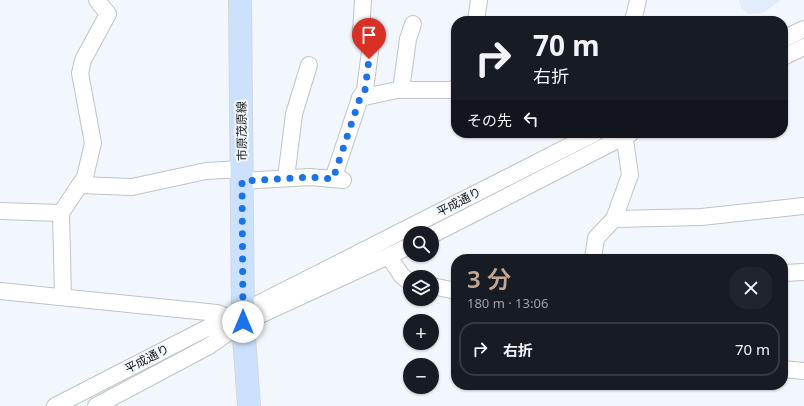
<!DOCTYPE html>
<html lang="ja">
<head>
<meta charset="utf-8">
<style>
	body { margin:0; font-family:"Noto Sans","Noto Sans JP",sans-serif; background:#20242c; color:#f1f3f6; height:100vh; display:flex; flex-direction:column; font-size:15px; white-space:nowrap }
	* { box-sizing:border-box; margin:0 }
	p { font-size:13px; color:#9ea1a6 }
	.icon { flex:none; width:22px; height:22px; fill:none; stroke:currentColor; stroke-width:2; stroke-linecap:round; stroke-linejoin:round }
	.map { position:relative; flex:1; overflow:hidden }
	.side { position:absolute; left:451px; top:254px; width:337px; height:136px; display:flex; flex-direction:column; background:#171b24; border-radius:16px; box-shadow:0 1px 3px #0004 }
	.side>* { flex:none }
	.hud { position:absolute; left:451px; top:16px; width:337px; height:122px; border-radius:16px; box-shadow:0 1px 3px #0004; background:#171b24; color:#f1f3f6; overflow:hidden }
	.buttons { position:absolute; left:403px; top:226px; display:grid; gap:8px }
	.buttons a { display:grid; place-items:center; width:36px; height:36px; border-radius:50%; background:#171b24; box-shadow:0 1px 3px #0004; font-size:20px }
	.pin { position:absolute; display:grid; place-items:center; width:34px; height:34px; color:#fff; margin:-41px -17px; border-radius:50% 50% 50% 0; rotate:-45deg; box-shadow:0 0 4px #0007 }
	.pin .icon { rotate:45deg }
	.me { position:absolute; width:44px; margin:-22px; rotate:0deg; stroke-linejoin:round; filter:drop-shadow(0 0 3px #0008) }
	.turn { display:flex; align-items:center; gap:14px; height:84px; padding:0 16px; font-size:18px }
	.turn .icon { width:52px; height:52px; stroke-width:2.5 }
	.turn b { display:block; font-size:28px; line-height:34px }
	.then { display:flex; align-items:center; height:38px; padding:0 16px; background:#0003; gap:8px; font-size:15px }
	.round { display:grid; place-items:center; flex:none; width:42px; height:42px; border-radius:16px; background:#20242c }
	.head { display:flex; align-items:center; justify-content:space-between; height:68px; padding:0 16px }
	h1 { font-size:24px; font-weight:600; line-height:30px; color:#c3a593 }
	ul { padding:0; list-style:none }
	li { display:flex; align-items:center; gap:12px; height:54px; margin:0 8px 6px; padding:0 8px; border:2px solid #363941; border-radius:16px }
	li div { flex:1 }
	li b { display:block; font-size:15px }
	li em { font-style:normal }
	.map>svg:first-child { display:block }
</style>
</head>
<body>
<div class="map">
<svg width="804" height="406" viewBox="0 0 804 406">
	<rect width="100%" height="100%" fill="#f2f7fe"/>
	<path fill="#e3ecfa" d="M739,0H781L763,13L748,14L741,8Z"/>
	<g fill="none" stroke-linecap="round" stroke-linejoin="round">
		<g stroke="#bfc3ca" stroke-width="18">
			<g id="minor">
				<path d="M476,21L479,0"/>
				<path d="M633,21L638,0"/>
				<path d="M783,39L804,29"/>
				<path d="M783,57L804,47"/>
				<path d="M401,90L408,39L413,24"/>
				<path d="M360,98L397,90H450L456,88"/>
				<path d="M286,178L294,114L309,65"/>
				<path d="M333,179L360,98L365,90L371,44L361,33L363,0"/>
				<path d="M243,181L310,177L343,180"/>
				<path d="M80,185L132,187L206,171L242,169"/>
				<path d="M0,211L61,213"/>
				<path d="M614,219L701,217L804,206"/>
				<path d="M432,235L631,133"/>
				<path d="M389,257L402,276L410,282"/>
				<path d="M593,259L596,238L614,219L630,175L624,133"/>
				<path d="M783,273L804,272"/>
				<path d="M432,286L456,291"/>
				<path d="M0,291L217,313L242,322"/>
				<path d="M63,297L61,213L85,177L93,143L80,73L83,60L108,14L97,0"/>
				<path d="M260,315L410,246"/>
				<path d="M783,369L804,371"/>
				<path d="M55,406L207,328L243,322L260,303L595,133"/>
				<path d="M96,406L209,346L239,325"/>
			</g>
		</g>
		<g stroke="#d6d6d6" stroke-width="24">
			<path id="primary" d="M240,0L243,322L249,406"/>
		</g>
		<use href="#minor" stroke="#fff" stroke-width="16"/>
		<use href="#primary" stroke="#cce1fe" stroke-width="22"/>
	</g>
	<g fill="none" stroke-linecap="round" stroke-linejoin="round">
		<path stroke="#1a73e8" stroke-width="7" stroke-dasharray="0 12.6" d="M243,322L242,181L310,177L333,179L360,98L365,90L369,59"/>
	</g>
	<g text-anchor="middle" stroke-width="4" stroke-linejoin="round" paint-order="stroke">
		<g font-size="12" fill="#1a1c1e" stroke="#f2f7fe">
			<text transform="translate(242 131) rotate(-91)" y="4">市原茂原線</text>
			<text transform="translate(459 202) rotate(-27)" y="4">平成通り</text>
			<text transform="translate(147 359) rotate(-27)" y="4">平成通り</text>
		</g>
	</g>
</svg>
<div class="buttons">
<a><svg class="icon" aria-label="search" viewBox="0 0 24 24"><circle cx="10" cy="10" r="6"/><path d="M15 15l6 6"/></svg></a>
<a><svg class="icon" aria-label="layers" viewBox="0 0 24 24"><path d="M12 4l9 5-9 5-9-5zM3 14l9 5 9-5"/></svg></a>
<a>+</a>
<a>−</a>
</div>
<div class="pin" style="left:369px;top:59px;background:#d93025"><svg class="icon" aria-label="arrive" viewBox="0 0 24 24"><path d="M6 21V4h12l-3 4 3 4H6"/></svg></div>
<svg class="me" style="left:243px;top:322px" viewBox="-20 -20 40 40"><circle r="19" fill="#fff"/><path d="M0-13L10 11 0 6-10 11z" fill="#1a73e8"/></svg>
<div class="hud">
<div class="turn"><svg class="icon" aria-label="right" viewBox="0 0 24 24"><path d="M7 20v-9h11M14 6l5 5-5 5"/></svg><div><b>70 m</b>右折</div></div>
<div class="then">その先<svg class="icon" aria-label="left" viewBox="0 0 24 24"><path d="M17 20v-9H6M10 6l-5 5 5 5"/></svg></div>
</div>
<section class="side">
<div class="head"><div><h1>3 分</h1><p>180 m · 13:06</p></div><a class="round"><svg class="icon" aria-label="close" viewBox="0 0 24 24"><path d="M6 6l12 12M18 6L6 18"/></svg></a></div>
<ul>
<li><svg class="icon" aria-label="right" viewBox="0 0 24 24"><path d="M7 20v-9h11M14 6l5 5-5 5"/></svg><div><b>右折</b></div><em>70 m</em></li>
</ul>
</section>
</div>
</body>
</html>
